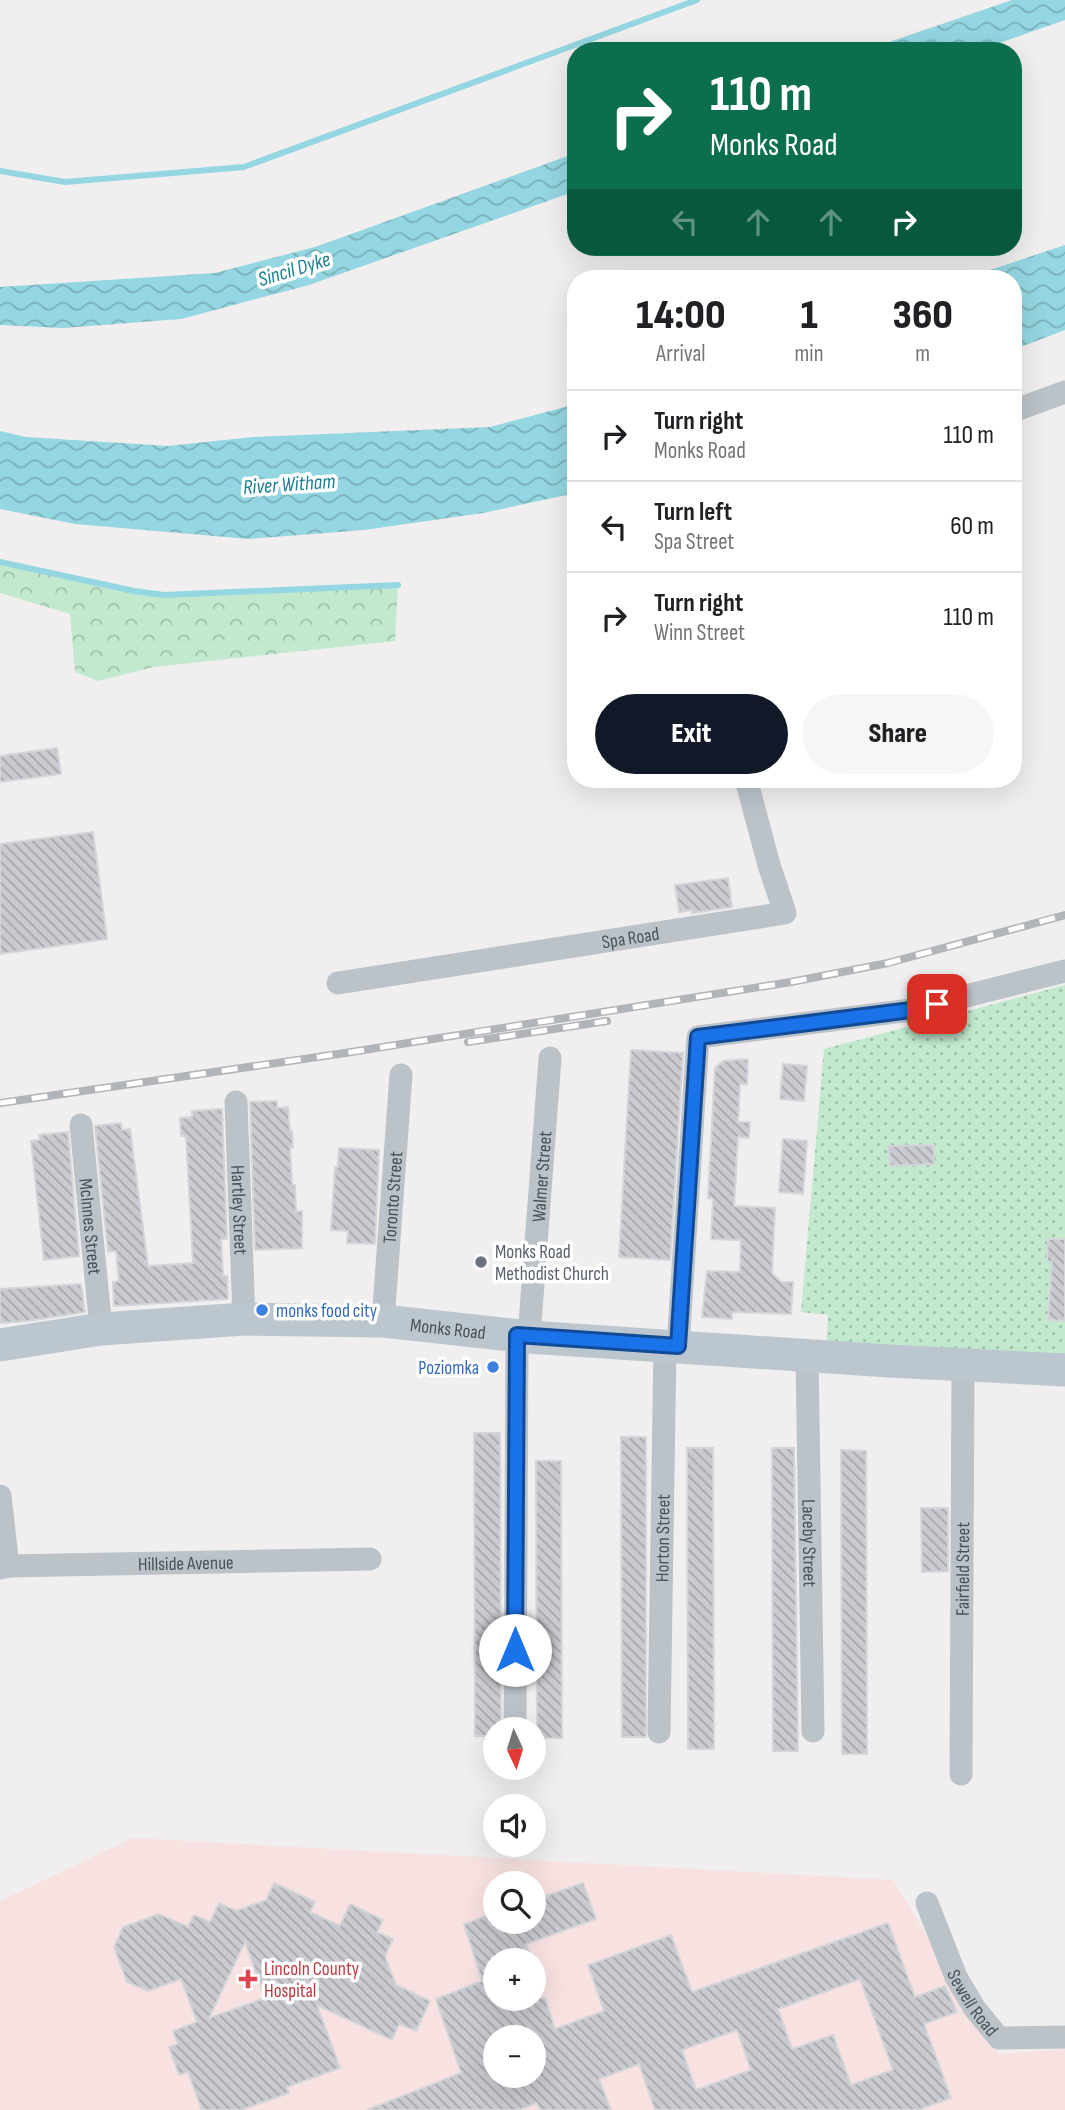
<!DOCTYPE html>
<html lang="en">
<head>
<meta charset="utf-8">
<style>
	body { margin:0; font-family:"Sofia Sans Condensed",sans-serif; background:#f6f6f6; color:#202124; height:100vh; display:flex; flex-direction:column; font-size:26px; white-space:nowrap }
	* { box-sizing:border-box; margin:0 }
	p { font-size:23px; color:#757577 }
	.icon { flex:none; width:38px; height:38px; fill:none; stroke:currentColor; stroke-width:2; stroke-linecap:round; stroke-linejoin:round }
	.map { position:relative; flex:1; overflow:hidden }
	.drawer { position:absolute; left:567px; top:270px; width:455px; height:518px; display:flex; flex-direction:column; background:#fff; border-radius:28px; box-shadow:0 7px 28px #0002 }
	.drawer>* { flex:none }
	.banner { position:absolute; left:567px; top:42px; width:455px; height:214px; border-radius:28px; box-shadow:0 7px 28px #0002; background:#0b6e4f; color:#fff; overflow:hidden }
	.needle { width:46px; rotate:176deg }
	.tools { position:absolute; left:483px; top:1717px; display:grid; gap:14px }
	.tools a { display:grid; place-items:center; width:63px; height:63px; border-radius:50%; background:#fff; box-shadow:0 7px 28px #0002; font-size:35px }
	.pin { position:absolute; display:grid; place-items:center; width:60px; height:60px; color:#fff; margin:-30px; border-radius:14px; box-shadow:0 4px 10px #0006 }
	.me { position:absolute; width:77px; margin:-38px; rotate:0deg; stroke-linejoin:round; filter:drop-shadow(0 0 5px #0008) }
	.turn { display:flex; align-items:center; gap:24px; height:147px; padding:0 28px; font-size:32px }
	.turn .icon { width:91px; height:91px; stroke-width:2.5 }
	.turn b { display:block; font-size:49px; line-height:60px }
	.lanes { display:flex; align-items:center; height:66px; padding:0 28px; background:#0003; justify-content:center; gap:35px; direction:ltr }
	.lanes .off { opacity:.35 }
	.eta { display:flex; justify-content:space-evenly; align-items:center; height:119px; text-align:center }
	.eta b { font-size:42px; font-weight:800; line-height:49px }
	.action { display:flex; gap:14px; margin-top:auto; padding:14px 28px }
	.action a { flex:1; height:80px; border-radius:42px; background:#111827; color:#fff; font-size:28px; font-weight:800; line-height:80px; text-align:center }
	.action a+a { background:#f6f6f6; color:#202124 }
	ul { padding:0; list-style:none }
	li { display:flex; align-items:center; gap:21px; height:91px; padding:0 28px; border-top:2px solid #e0e0e0 }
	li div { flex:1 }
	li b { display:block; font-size:26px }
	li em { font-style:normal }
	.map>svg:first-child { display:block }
</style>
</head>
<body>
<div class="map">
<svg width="1065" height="2110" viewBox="0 0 1065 2110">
	<defs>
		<pattern id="forest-crowns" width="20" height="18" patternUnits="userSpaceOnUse" patternTransform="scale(1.75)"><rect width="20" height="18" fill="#c2e9ce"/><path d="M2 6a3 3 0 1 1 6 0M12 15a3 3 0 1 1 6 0" fill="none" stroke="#a0bfaa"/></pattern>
		<pattern id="park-dots" width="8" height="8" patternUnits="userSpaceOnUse" patternTransform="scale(1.75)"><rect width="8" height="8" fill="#c2e9ce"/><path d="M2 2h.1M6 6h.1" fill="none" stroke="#a0bfaa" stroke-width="1.8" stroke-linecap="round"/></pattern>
		<pattern id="water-waves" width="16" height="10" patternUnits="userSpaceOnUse" patternTransform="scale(1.75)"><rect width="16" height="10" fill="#94d6e1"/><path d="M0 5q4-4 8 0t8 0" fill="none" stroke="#7bb0b9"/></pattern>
		<pattern id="building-back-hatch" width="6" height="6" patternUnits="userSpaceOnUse" patternTransform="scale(1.75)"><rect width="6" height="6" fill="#c9cbd0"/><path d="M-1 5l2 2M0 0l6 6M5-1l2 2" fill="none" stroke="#a5a7ac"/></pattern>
	</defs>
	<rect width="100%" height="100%" fill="#f0eeee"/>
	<path fill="#f7e2e1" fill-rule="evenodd" d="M133,1838L893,1880L999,2054L1065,2049V2110H0V1901ZM495,1883H534V1922H495ZM495,1960H534V1998H495ZM495,2037H534V2076H495Z"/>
	<path fill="url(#forest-crowns)" d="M0,562L134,591L164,595L398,585L395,641L154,667L98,681L75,672L70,614L0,593Z"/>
	<path fill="url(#park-dots)" d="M1065,985V1361L826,1350L828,1315L801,1312L824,1049Z"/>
	<g fill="url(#water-waves)">
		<path d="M1012,0H1065V20L977,51H863Z"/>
		<path d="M576,153V191L309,285L181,319L63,328L0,325V287L215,273L315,247Z"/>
		<path d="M1065,245V330L1013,350V278H966Z"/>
		<path d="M576,404V493L483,513L364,530L249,539L75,524L0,509V431L26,437L168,446L253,437L490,427Z"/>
	</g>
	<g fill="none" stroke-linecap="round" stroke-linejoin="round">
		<g stroke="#94d6e1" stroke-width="6">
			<path d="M0,171L65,182L244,167L697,0"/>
			<path d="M0,562L134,591L164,595L398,585"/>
		</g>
	</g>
	<g fill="url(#building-back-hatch)" stroke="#d3d5d9" stroke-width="2" fill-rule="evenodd">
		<path d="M57,748L61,774L0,782V756Z"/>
		<path d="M93,832L107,939L0,954V844Z"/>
		<path d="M728,878L732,907L692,913V910L679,912L675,885Z"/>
		<path d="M631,1050L683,1053L670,1260L619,1257Z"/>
		<path d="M748,1059L747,1084H740L738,1122H750L749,1138L738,1137L734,1206L775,1208L772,1273L781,1282H793L791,1314L732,1312V1319L702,1317L707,1271L740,1272L741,1240L711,1239L713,1199L708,1198L715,1068L723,1061Z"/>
		<path d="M783,1064L807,1066L804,1101L780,1099Z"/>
		<path d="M277,1101V1108L288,1107L290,1131H292L293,1148H290L292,1185H295L296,1212L302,1211V1248L255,1250L250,1102Z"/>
		<path d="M222,1109L227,1239H221L223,1276H227L228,1299L114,1306L113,1282L119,1281L116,1251L108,1252L95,1126L121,1123L122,1130L130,1129L148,1266L193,1263L186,1136H181L180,1118L192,1117V1111Z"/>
		<path d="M68,1132L79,1256L44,1260L31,1141L40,1140L39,1135Z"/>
		<path d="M783,1139L807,1141L803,1194L779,1192Z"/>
		<path d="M934,1145V1164L890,1166L889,1146Z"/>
		<path d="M339,1148L379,1150L375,1244L347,1243L348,1231L331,1230L335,1167H338Z"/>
		<path d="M1048,1239H1065V1321L1048,1320L1052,1262L1047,1261Z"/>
		<path d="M81,1284L85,1312L28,1321L0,1323V1289Z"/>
		<path d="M474,1433H500L501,1729H495V1736H475Z"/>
		<path d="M621,1437H646V1737H622Z"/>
		<path d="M687,1448H713L714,1749H688Z"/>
		<path d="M772,1448H794L798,1751H773Z"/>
		<path d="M841,1450L866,1451L867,1754H842Z"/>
		<path d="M536,1461H561L562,1738H537Z"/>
		<path d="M921,1508H948V1571L922,1572Z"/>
		<path d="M274,1883L315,1902L310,1912L340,1926L350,1904L383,1920L377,1932L393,1939L385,1956L396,1985L430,2001L416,2031L399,2024L392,2040L317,2005L340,2068L287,2087L289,2093L241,2110H202L188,2072L179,2075L169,2047L178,2044L173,2031L197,2022L181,1979L148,1991L127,1982L114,1947L123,1927L159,1914L188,1927L194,1915L210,1922L219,1903L236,1911L266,1900ZM245,1942L265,1998L209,2018Z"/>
		<path d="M583,1883L596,1919L526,1944L532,1960H495V1998H545L555,2029L604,2011L588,1965L671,1935L692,1992L888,1923L915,1997L945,1986L957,2012L924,2024L951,2098L918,2110H655L639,2064L599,2079L611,2110H540L537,2103L518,2110H367L461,2073L436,1999L482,1981L464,1924L495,1913V1922H534V1900ZM860,1979L893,2070L851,2085L833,2035L792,2049L778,2009ZM737,2030L751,2070L696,2090L682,2050ZM495,2037H534V2076H495Z"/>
	</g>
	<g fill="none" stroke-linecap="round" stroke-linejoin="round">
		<g stroke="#bbc3c9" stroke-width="23">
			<path d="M1013,411L1065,392"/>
			<path id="s1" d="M338,983L785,913L769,865L746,779"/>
			<path id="s2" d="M236,1102L244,1319"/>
			<path id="s3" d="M81,1125L101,1329"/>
			<path id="s4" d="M383,1321L401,1075"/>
			<path id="s5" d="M529,1337L550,1058"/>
			<path d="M678,1346L698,1037L911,1010L1065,971"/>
			<path id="s6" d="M807,1356L813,1731"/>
			<path d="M0,1496L8,1566"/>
			<path id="s7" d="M0,1568L8,1566L370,1559"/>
			<path d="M515,1729L517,1335"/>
			<path id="s8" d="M659,1732L665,1345"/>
			<path id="s9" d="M961,1774L963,1366"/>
			<path id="s10" d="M927,1903L956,1977L975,2009L999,2038L1065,2037"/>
		</g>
		<path stroke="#bcc6ce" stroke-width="33" id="s11" d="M0,1345L101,1329L244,1319L383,1321L529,1337L889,1361L1065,1370"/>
		<g stroke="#b1b4b8" stroke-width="8">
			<g id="rail">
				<path d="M468,1042L607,1021"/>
				<path d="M0,1103L345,1053L791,982L888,963L1065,915"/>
			</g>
		</g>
		<use href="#rail" stroke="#fff" stroke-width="5" stroke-dasharray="16" stroke-linecap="butt"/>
	</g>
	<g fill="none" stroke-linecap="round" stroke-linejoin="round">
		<g stroke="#114b97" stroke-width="18">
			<path id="route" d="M515,1650L517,1335L678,1346L698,1037L911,1010L937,1004"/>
		</g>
		<use href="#route" stroke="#1a73e8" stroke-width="12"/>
	</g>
	<circle fill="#6b7280" stroke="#fff" stroke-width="2.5" cx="481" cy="1262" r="7"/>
	<g fill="#3f7fe0" stroke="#fff" stroke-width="2.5">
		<circle cx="262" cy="1310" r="7"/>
		<circle cx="493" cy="1367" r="7"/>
	</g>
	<path fill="#e0444e" stroke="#fff" stroke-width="2.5" d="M244.5 1968.5h7v7h7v7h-7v7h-7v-7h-7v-7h7z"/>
	<g text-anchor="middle" stroke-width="7" stroke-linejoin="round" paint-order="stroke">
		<g font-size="19" fill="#495259" stroke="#fff">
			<text dy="7" stroke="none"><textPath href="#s1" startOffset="296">Spa Road</textPath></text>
			<text dy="7" stroke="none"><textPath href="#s5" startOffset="161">Walmer Street</textPath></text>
			<text dy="7" stroke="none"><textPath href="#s4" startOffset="124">Toronto Street</textPath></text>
			<text dy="7" stroke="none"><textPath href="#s2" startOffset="108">Hartley Street</textPath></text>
			<text dy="7" stroke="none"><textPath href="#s3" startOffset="102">McInnes Street</textPath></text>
			<text dy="7" stroke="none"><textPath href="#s11" startOffset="450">Monks Road</textPath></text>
			<text dy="7" stroke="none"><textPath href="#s8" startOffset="194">Horton Street</textPath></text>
			<text dy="7" stroke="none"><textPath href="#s6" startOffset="187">Laceby Street</textPath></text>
			<text dy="7" stroke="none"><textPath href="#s7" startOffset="186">Hillside Avenue</textPath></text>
			<text dy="7" stroke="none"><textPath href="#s9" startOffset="205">Fairfield Street</textPath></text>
			<text dy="7" stroke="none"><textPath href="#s10" startOffset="110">Sewell Road</textPath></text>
		</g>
		<g font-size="19" fill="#5b616d" stroke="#fff" text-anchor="start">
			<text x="495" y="1258">Monks Road<tspan x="495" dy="22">Methodist Church</tspan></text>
		</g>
		<g font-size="19" fill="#366cbe" stroke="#fff" text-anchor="start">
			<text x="276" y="1317">monks food city</text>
			<text x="479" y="1374" text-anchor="end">Poziomka</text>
		</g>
		<g font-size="19" fill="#be3a42" stroke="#fff" text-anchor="start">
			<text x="264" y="1975">Lincoln County<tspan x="264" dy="22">Hospital</tspan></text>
		</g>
		<g font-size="21" font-style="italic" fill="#1d7f90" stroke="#fff">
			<text transform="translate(294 269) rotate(-17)" y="7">Sincil Dyke</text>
			<text transform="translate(289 484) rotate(-4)" y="7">River Witham</text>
		</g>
	</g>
</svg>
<div class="tools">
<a><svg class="needle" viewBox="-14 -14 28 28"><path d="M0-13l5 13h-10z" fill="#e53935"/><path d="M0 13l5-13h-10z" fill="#757577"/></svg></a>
<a><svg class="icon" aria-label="sound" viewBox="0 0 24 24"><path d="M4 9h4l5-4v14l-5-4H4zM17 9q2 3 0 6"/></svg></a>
<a><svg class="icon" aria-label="search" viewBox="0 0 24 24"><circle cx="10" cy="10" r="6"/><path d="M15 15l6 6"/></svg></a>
<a>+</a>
<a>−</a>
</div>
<div class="pin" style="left:937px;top:1004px;background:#d93025"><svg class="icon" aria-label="arrive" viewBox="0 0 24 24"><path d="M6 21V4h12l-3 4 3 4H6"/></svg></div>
<svg class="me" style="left:515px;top:1650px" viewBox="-20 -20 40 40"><circle r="19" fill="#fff"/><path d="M0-13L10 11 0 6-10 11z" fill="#1a73e8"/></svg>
<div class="banner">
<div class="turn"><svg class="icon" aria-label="right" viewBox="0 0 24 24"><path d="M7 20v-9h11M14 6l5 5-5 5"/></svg><div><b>110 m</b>Monks Road</div></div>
<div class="lanes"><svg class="icon off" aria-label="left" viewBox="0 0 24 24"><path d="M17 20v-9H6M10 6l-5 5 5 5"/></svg><svg class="icon off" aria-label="ahead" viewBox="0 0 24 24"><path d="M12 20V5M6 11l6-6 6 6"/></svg><svg class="icon off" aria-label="ahead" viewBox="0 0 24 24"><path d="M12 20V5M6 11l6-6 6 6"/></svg><svg class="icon" aria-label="right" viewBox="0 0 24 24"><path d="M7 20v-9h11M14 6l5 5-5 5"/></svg></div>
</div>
<section class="drawer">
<div class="eta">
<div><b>14:00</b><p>Arrival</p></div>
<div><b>1</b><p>min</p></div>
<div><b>360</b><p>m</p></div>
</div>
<ul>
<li><svg class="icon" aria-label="right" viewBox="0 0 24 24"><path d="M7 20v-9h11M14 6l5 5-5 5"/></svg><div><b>Turn right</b><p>Monks Road</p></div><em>110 m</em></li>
<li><svg class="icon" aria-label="left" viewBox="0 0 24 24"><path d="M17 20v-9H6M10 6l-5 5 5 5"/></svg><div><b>Turn left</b><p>Spa Street</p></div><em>60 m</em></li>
<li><svg class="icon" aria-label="right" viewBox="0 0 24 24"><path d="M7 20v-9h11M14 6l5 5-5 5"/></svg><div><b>Turn right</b><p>Winn Street</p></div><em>110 m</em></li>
</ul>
<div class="action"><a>Exit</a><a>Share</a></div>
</section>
</div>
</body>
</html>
